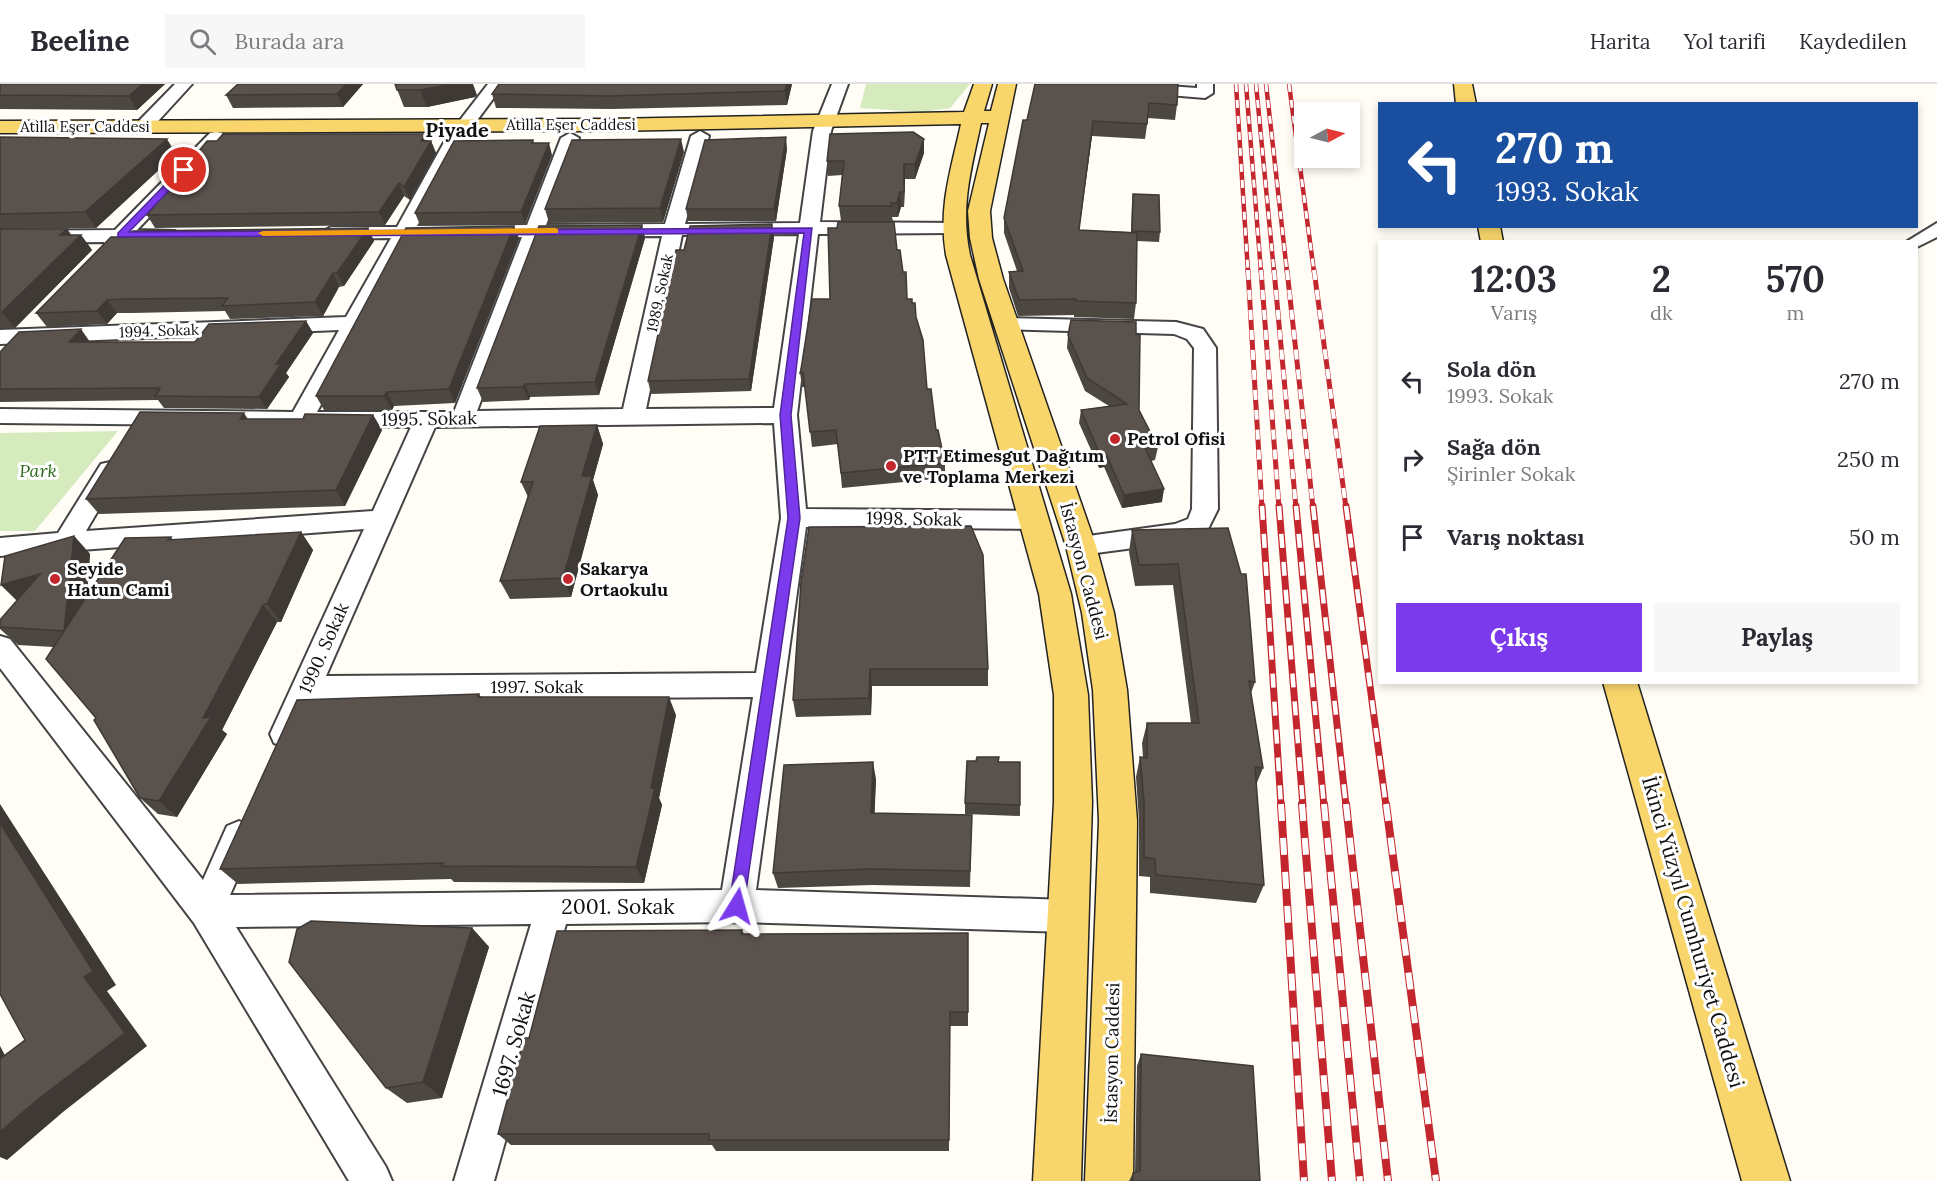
<!DOCTYPE html>
<html lang="tr">
<head>
<meta charset="utf-8">
<style>
	body { margin:0; font-family:Lora,serif; background:#f7f7f7; color:#2b2b33; height:100vh; display:flex; flex-direction:column; font-size:22px; white-space:nowrap }
	* { box-sizing:border-box; margin:0 }
	p { font-size:20px; color:#7c7c81 }
	.icon { flex:none; width:33px; height:33px; fill:none; stroke:currentColor; stroke-width:2; stroke-linecap:round; stroke-linejoin:round }
	.map { position:relative; flex:1; overflow:hidden }
	.side { position:absolute; left:1378px; top:156px; width:540px; height:444px; display:flex; flex-direction:column; background:#fff; border-radius:0px; box-shadow:0 3px 9px #0003 }
	.side>* { flex:none }
	.hud { position:absolute; left:1378px; top:18px; width:540px; height:126px; border-radius:0px; box-shadow:0 3px 9px #0003; background:#1a4fa0; color:#fff; overflow:hidden }
	.needle { width:39px; rotate:83deg }
	.controls { position:absolute; left:1294px; top:18px; display:grid; gap:12px }
	.controls a { display:grid; place-items:center; width:66px; height:66px; border-radius:0px; background:#fff; box-shadow:0 3px 9px #0003; font-size:30px }
	.pin { position:absolute; display:grid; place-items:center; width:51px; height:51px; color:#fff; margin:-26px; border:3px solid #fff; border-radius:50%; box-shadow:0 2px 6px #0007 }
	.me { position:absolute; width:66px; margin:-33px; rotate:8deg; stroke-linejoin:round; filter:drop-shadow(0 0 4px #0008) }
	.turn { display:flex; align-items:center; gap:21px; height:126px; padding:0 18px; font-size:27px }
	.turn .icon { width:78px; height:78px; stroke-width:2.5 }
	.turn b { display:block; font-size:42px; line-height:51px }
	.eta { display:flex; justify-content:space-evenly; align-items:center; height:102px; text-align:center }
	.eta b { font-size:36px; font-weight:800; line-height:42px }
	.cta { display:flex; gap:12px; margin-top:auto; padding:12px 18px }
	.cta a { flex:1; height:69px; border-radius:0px; background:#7c3aed; color:#fff; font-size:24px; font-weight:800; line-height:69px; text-align:center }
	.cta a+a { background:#f7f7f7; color:#2b2b33 }
	ul { padding:0; list-style:none }
	li { display:flex; align-items:center; gap:18px; height:78px; padding:0 18px }
	li div { flex:1 }
	li b { display:block; font-size:22px }
	li em { font-style:normal }
	header { display:flex; align-items:center; gap:36px; box-sizing:border-box; height:84px; padding:0 30px; background:#fff; border-bottom:2px solid #e1e1e2 }
	header strong { font-size:28px }
	nav { display:flex; gap:33px; margin-inline-start:auto; font-size:21px }
	.search { width:420px; height:54px; background:#f7f7f7; display:flex; align-items:center; gap:15px; box-sizing:border-box; padding:0 21px; border-radius:0px; color:#7c7c81; font-size:22px }
	.map>svg:first-child { display:block }
</style>
</head>
<body>
<header>
<strong>Beeline</strong>
<div class="search"><svg class="icon" aria-label="search" viewBox="0 0 24 24"><circle cx="10" cy="10" r="6"/><path d="M15 15l6 6"/></svg>Burada ara</div>
<nav><a>Harita</a><a>Yol tarifi</a><a>Kaydedilen</a></nav>
</header>
<div class="map">
<svg width="1937" height="1097" viewBox="0 0 1937 1097">
	<rect width="100%" height="100%" fill="#fffdf5"/>
	<g fill="#d5ebbd">
		<path d="M866,0H970L950,24L922,28L860,24Z"/>
		<path d="M118,347L35,447H0V349Z"/>
	</g>
	<g fill="none" stroke-linecap="round" stroke-linejoin="round">
		<g stroke="#444" stroke-width="4">
			<g id="minor">
				<path d="M175,0H192L149,47H137L134,43L137,39Z"/>
				<path d="M488,0H504L464,54L417,142L527,141L561,54L570,49L579,54L546,141L665,140L691,52L700,47L709,52L685,140L800,139L813,47L832,0H848L831,47L820,138L960,139L963,143L960,147L953,149L818,150L797,331L806,425L1034,427L1043,430L1047,436L1043,442L1034,445L806,443L756,806L1067,816L1079,820L1084,832L1079,844L1067,848L737,838L566,840L494,1097H454L531,840L236,843L386,1083L392,1097H349L194,839L0,584V552L10,555L203,796L227,742L239,737L251,742L256,752L230,811L722,806L753,613L315,616L296,659L285,663L274,659L270,650L364,445L0,472V454L58,449L101,380L110,378L119,380L122,386L86,447L373,427L411,343L0,339V325L293,328L339,246L0,260V246L346,233L391,154L331,155L321,149L331,143H397L447,53ZM799,150L774,324L646,325L682,151ZM662,152L623,325L477,327L542,153ZM522,153L454,328H317L410,154ZM774,339L781,434L756,589L326,592L435,343Z"/>
				<path d="M1138,0L1197,4V0H1213V9L1205,14L1132,8L1130,5Z"/>
				<path d="M216,48L222,49L225,53L222,57L137,146L175,147L178,151L175,155L126,157C119,164 115,165 106,163L104,158L0,159V147L115,146L210,49Z"/>
				<path d="M1937,139V153L1917,163V158H1906Z"/>
				<path d="M1007,234L1176,238L1203,245L1216,264L1218,425L1207,447L1179,458L1081,471L1072,469L1068,462L1072,455L1081,453L1175,440L1188,435L1192,425L1194,264L1187,255L1174,250L999,245L996,240L999,235Z"/>
			</g>
		</g>
		<g stroke="#222" stroke-width="3">
			<g id="major">
				<path d="M974,0H992L984,27H991L998,0H1016L990,127L992,154L1003,195L1096,462L1114,529L1127,606L1137,737L1133,1097H1085L1099,737L1093,606L1082,529L1066,462L979,195L970,154L968,127L989,39H981C971,86 960,123 970,171L1071,510L1088,611L1092,718L1081,1097H1033L1054,718V611L1039,510L946,171C938,123 951,86 961,40L608,47L0,49V37L608,35L964,28Z"/>
				<path d="M1454,0H1472L1476,20H1456Z"/>
				<path d="M1478,142H1500L1503,158H1481Z"/>
				<path d="M1603,598H1637L1790,1097H1742Z"/>
			</g>
		</g>
		<use href="#minor" fill="#fff" fill-rule="evenodd"/>
		<use href="#major" fill="#f9d66b" fill-rule="evenodd"/>
		<g stroke="#c4262e" stroke-width="4.5">
			<g id="rail-far3">
				<path d="M1236,0L1248,188"/>
				<path d="M1246,0L1261,188"/>
				<path d="M1256,0L1274,188"/>
				<path d="M1266,0L1287,188"/>
				<path d="M1289,0L1314,188"/>
			</g>
		</g>
		<g stroke="#c4262e" stroke-width="5">
			<g id="rail-far2">
				<path d="M1248,186L1262,424"/>
				<path d="M1261,186L1279,424"/>
				<path d="M1274,186L1296,424"/>
				<path d="M1287,186L1313,424"/>
				<path d="M1314,186L1346,424"/>
			</g>
		</g>
		<g stroke="#c4262e" stroke-width="7">
			<g id="rail-far1">
				<path d="M1262,422L1281,722"/>
				<path d="M1279,422L1303,722"/>
				<path d="M1296,422L1324,722"/>
				<path d="M1313,422L1346,722"/>
				<path d="M1346,422L1386,722"/>
			</g>
		</g>
		<g stroke="#c4262e" stroke-width="8">
			<g id="rail">
				<path d="M1281,720L1304,1097"/>
				<path d="M1302,720L1332,1097"/>
				<path d="M1324,720L1360,1097"/>
				<path d="M1346,720L1388,1097"/>
				<path d="M1386,720L1436,1097"/>
			</g>
		</g>
		<use href="#rail-far3" stroke="#fff" stroke-width="3" stroke-dasharray="8" stroke-linecap="butt"/>
		<use href="#rail-far2" stroke="#fff" stroke-width="4" stroke-dasharray="10" stroke-linecap="butt"/>
		<use href="#rail-far1" stroke="#fff" stroke-width="4.5" stroke-dasharray="14" stroke-linecap="butt"/>
		<use href="#rail" stroke="#fff" stroke-width="6" stroke-dasharray="17" stroke-linecap="butt"/>
	</g>
	<g fill="#4d4742">
		<path d="M0,0H165L137,26L0,25Z"/>
		<path d="M363,0L343,23L233,24L226,11Z"/>
		<path d="M395,0L477,11L475,13L427,23H404Z"/>
		<path d="M792,0L787,21L612,25L496,24L492,10Z"/>
		<path d="M1035,0L1177,21L1175,36L1148,34L1145,55L1092,52L1079,146L1131,148L1132,120L1133,110L1160,148L1159,158L1137,157L1136,219L1134,235L1074,233V231L1018,232L1009,204V188L1017,187L1004,149V134Z"/>
		<path d="M0,53L176,70L96,144L9,145H67L71,151H81L92,166L15,244H0Z"/>
		<path d="M924,55V69L915,95H905L904,123H901L898,133H892L893,137H841L839,122L842,91L828,92L827,77Z"/>
		<path d="M533,56L534,59L552,71L525,140L420,141L415,129Z"/>
		<path d="M428,57H431L436,69L410,116L404,112L385,141L155,144L147,131Z"/>
		<path d="M787,65L776,137H688L686,125Z"/>
		<path d="M684,68L663,138L549,139L545,125Z"/>
		<path d="M772,140L774,153L751,307L651,310L648,297Z"/>
		<path d="M642,141L645,154L599,311L530,313L529,316L483,318L477,304Z"/>
		<path d="M514,142L519,155L455,319L394,322L392,326H324L316,312Z"/>
		<path d="M368,144L374,157L344,202L339,203L323,232L230,235L225,227L132,229H117L107,240L47,243L36,229Z"/>
		<path d="M897,166L907,215L912,219L916,235L927,305L936,346L945,379V394L842,404L838,360L812,363L805,303H802L800,289L830,215Z"/>
		<path d="M306,237L313,249L286,289L289,293L267,325L164,324L158,316L0,318V268L90,258H195Z"/>
		<path d="M1136,250L1139,326L1158,363L1155,376L1151,377L1162,418L1122,424L1104,383L1099,384L1079,339L1081,326L1109,322L1085,307L1067,264L1068,251Z"/>
		<path d="M373,331L382,346L345,422L99,430L86,415L248,335H303Z"/>
		<path d="M597,341L603,360L593,396L598,411L571,513L510,515L500,497L528,413L521,398Z"/>
		<path d="M1228,444L1255,598L1251,609L1263,684L1256,701L1264,801L1256,819L1150,809V793L1139,792V737L1136,693L1140,673L1143,674L1142,659L1147,639H1191L1173,501L1135,502L1129,468L1132,446Z"/>
		<path d="M301,448L313,466L281,538H277L222,646L227,650L177,733L158,730L140,714L96,634L53,563L18,561L0,545V536L17,517L1,501L74,452L90,470L87,512L171,453L173,456Z"/>
		<path d="M801,498L988,585V602H872L871,631L796,633L793,616Z"/>
		<path d="M479,610L481,613L676,631L659,714L662,721L644,799L454,798L451,795L238,800L220,785Z"/>
		<path d="M998,678L1020,721V732L965,730V719Z"/>
		<path d="M876,695L874,730L972,731L970,803L872,801L778,804L773,789Z"/>
		<path d="M472,844L489,863L442,1014L407,1019L386,1004Z"/>
		<path d="M742,846L744,850L968,849V942H950L949,1067H716L712,1061H511L498,1050L529,954Z"/>
		<path d="M1141,970L1260,1097H1129L1133,1089L1135,1088L1137,982Z"/>
	</g>
	<g fill="#3f3936">
		<path d="M143,0H165L137,26L129,12Z"/>
		<path d="M346,0H363L343,23L337,10Z"/>
		<path d="M452,0H473L477,11L475,13L427,23L420,6Z"/>
		<path d="M787,0H792L787,21L785,7Z"/>
		<path d="M1093,37L1092,52L1077,162L1079,146Z"/>
		<path d="M425,50L429,60L431,57L436,69L410,116L404,103L421,57Z"/>
		<path d="M786,53L787,65L776,137L774,125Z"/>
		<path d="M167,55L176,70L96,144L85,128Z"/>
		<path d="M681,55L684,68L663,138L660,124Z"/>
		<path d="M924,55V69L915,95V80Z"/>
		<path d="M549,59L552,71L525,140L521,128Z"/>
		<path d="M904,80L905,95L904,123Z"/>
		<path d="M399,99L404,112L385,141L379,128Z"/>
		<path d="M900,108L901,123L898,133L897,119Z"/>
		<path d="M772,140L774,153L751,307L749,295Z"/>
		<path d="M642,141L645,154L599,311L595,298Z"/>
		<path d="M514,142L519,155L455,319L449,305Z"/>
		<path d="M368,144L374,157L344,202L337,189Z"/>
		<path d="M67,145L75,156L81,151L92,166L15,244L2,228L60,151Z"/>
		<path d="M333,189L339,203L323,232L315,218Z"/>
		<path d="M107,216L117,229L107,240L97,227Z"/>
		<path d="M306,237L313,249L286,289L289,293L267,325L259,313L276,280Z"/>
		<path d="M81,245L90,258H69Z"/>
		<path d="M525,300L530,313L529,316L523,303Z"/>
		<path d="M387,308L394,322L392,326L384,312Z"/>
		<path d="M244,329L254,345L240,335Z"/>
		<path d="M373,331L382,346L345,422L336,406Z"/>
		<path d="M597,341L603,360L593,396L598,411L571,513L563,494L582,392Z"/>
		<path d="M1106,370L1104,383L1099,384L1100,371Z"/>
		<path d="M1164,405L1162,418L1122,424L1124,411Z"/>
		<path d="M301,448L313,466L281,538L267,520Z"/>
		<path d="M74,452L90,470L82,564L64,547Z"/>
		<path d="M40,490L20,519L1,501Z"/>
		<path d="M263,521L277,538L222,646L227,650L177,733L159,717Z"/>
		<path d="M870,585L872,602L871,631L869,614Z"/>
		<path d="M669,613L676,631L659,714L662,721L644,799L636,783Z"/>
		<path d="M873,678L876,695L874,746L871,729Z"/>
		<path d="M0,720L116,901L107,907L147,962L63,1028L7,1076L0,1073V1048L84,893L0,739Z"/>
		<path d="M472,844L489,863L442,1014L423,998Z"/>
		<path d="M0,962L17,994L0,986Z"/>
	</g>
	<g fill="#5a524d" stroke="#3f3936" stroke-width="1.5">
		<path d="M0,0H143L129,12L0,11Z"/>
		<path d="M238,0H346L337,10L226,11Z"/>
		<path d="M395,0H452L420,6H397Z"/>
		<path d="M499,0H787L785,7L608,12L492,10Z"/>
		<path d="M1035,0H1178L1177,21L1149,19L1147,40L1093,37L1079,146L1137,149L1136,219L1075,217L1076,215L1019,216L1009,188L1023,187L1004,134L1023,36H1027Z"/>
		<path d="M913,48L924,55L915,80H904V108H900L897,119H891L892,122H839L844,77H827L830,50Z"/>
		<path d="M223,50H425L421,57H431L404,103L399,99L379,128L147,131L207,57H217Z"/>
		<path d="M0,53L167,55L85,128L0,130Z"/>
		<path d="M786,53L774,125H686L705,56Z"/>
		<path d="M681,55L660,124L545,125L572,56Z"/>
		<path d="M533,56L532,59H549L521,128L415,129L454,57Z"/>
		<path d="M1133,110L1159,111L1160,148L1132,147Z"/>
		<path d="M838,138H894L897,166H900L903,188H906L907,215H912V219H915L916,233L923,256L927,305H931L936,346H938L945,379L841,389L836,346L810,348L803,288L800,289L801,285L812,215H830L828,144H837Z"/>
		<path d="M772,140L749,295L648,297L676,166H684L690,142Z"/>
		<path d="M642,141L595,298L525,300L523,303L477,304L539,142Z"/>
		<path d="M514,142L449,305L387,308L384,312H316L406,144Z"/>
		<path d="M368,144L337,189H333L315,218L222,222L228,214L123,215L107,216L97,227L36,229L111,153H128L133,147Z"/>
		<path d="M0,145H67L60,151H81L2,228H0Z"/>
		<path d="M1071,236L1136,238V250L1140,251L1139,326L1158,363L1145,364L1164,405L1124,411L1106,370L1100,371L1081,326L1127,320L1087,294L1068,251Z"/>
		<path d="M306,237L276,280H281L259,313L155,312L160,305H157L158,304L0,305V268L19,248L81,245L69,258H195L209,240Z"/>
		<path d="M140,328L244,329L240,335H303L305,330L373,331L336,406L86,415Z"/>
		<path d="M597,341L582,392H592L563,494L500,497L533,398H521L540,342Z"/>
		<path d="M971,442L983,471L988,585H870L869,614L793,616L801,498L809,443Z"/>
		<path d="M1228,444L1241,490H1246L1255,598L1249,597L1263,684L1255,683L1264,801L1156,791L1155,775L1144,773V717L1140,673L1147,674V639H1199L1178,480L1139,481L1132,446Z"/>
		<path d="M301,448L267,520L263,521L203,634L211,633L159,717L140,714L94,636L96,634L46,575L64,547L0,543V536L40,490L1,501L5,472L74,452L64,547L125,454L171,453L168,456Z"/>
		<path d="M479,610L478,613H669L651,704H655L636,783L441,782L443,779L220,785L297,616Z"/>
		<path d="M977,673H999L998,678H1020V721L965,719L967,677H976Z"/>
		<path d="M873,678L871,729L972,731L970,787L869,785L773,789L784,681Z"/>
		<path d="M0,739L93,887L84,893L125,949L37,1016L0,1048V975L25,956L0,910Z"/>
		<path d="M311,837L472,844L423,998L386,1004L289,878L297,845Z"/>
		<path d="M742,846L741,850L968,849V928H950L949,1056H709V1050H498L524,954H529L557,847Z"/>
		<path d="M1141,970L1253,982L1260,1097H1133V1089L1140,1087Z"/>
	</g>
	<path fill="#7c3aed" stroke="#51269a" stroke-width="1.5" d="M181,84L189,86L129,148L812,144L791,331L800,434L743,828L737,830L732,828L729,822L788,434L780,331L804,149L118,153V149Z"/>
	<path fill="#f59e0b" d="M555,144L558,145V149L263,152L258,149L263,147Z"/>
	<g fill="#c4262e" stroke="#fff" stroke-width="2">
		<circle cx="1115" cy="355" r="6"/>
		<circle cx="891" cy="382" r="6"/>
		<circle cx="55" cy="495" r="6"/>
		<circle cx="568" cy="495" r="6"/>
	</g>
	<g text-anchor="middle" stroke-width="6" stroke-linejoin="round" paint-order="stroke">
		<g font-size="15" fill="#111" stroke="#fff">
			<text x="571" y="46">Atilla Eşer Caddesi</text>
			<text x="85" y="48">Atilla Eşer Caddesi</text>
			<text transform="translate(660 209) rotate(-78)" y="5">1989. Sokak</text>
			<text transform="translate(159 247) rotate(-2)" y="5">1994. Sokak</text>
		</g>
		<g font-size="18" fill="#111" stroke="#fff">
			<text transform="translate(429 335) rotate(-1)" y="6">1995. Sokak</text>
			<text transform="translate(914 435) rotate(1)" y="6">1998. Sokak</text>
			<text transform="translate(1084 487) rotate(75)" y="6">İstasyon Caddesi</text>
			<text transform="translate(324 564) rotate(-66)" y="6">1990. Sokak</text>
			<text x="537" y="609">1997. Sokak</text>
			<text transform="translate(1112 969) rotate(-89)" y="6">İstasyon Caddesi</text>
		</g>
		<g font-size="18" font-weight="bold" fill="#111" stroke="#fff" text-anchor="start">
			<text x="1127" y="361">Petrol Ofisi</text>
			<text x="903" y="378">PTT Etimesgut Dağıtım<tspan x="903" dy="21">ve Toplama Merkezi</tspan></text>
			<text x="67" y="491">Seyide<tspan x="67" dy="21">Hatun Cami</tspan></text>
			<text x="580" y="491">Sakarya<tspan x="580" dy="21">Ortaokulu</tspan></text>
		</g>
		<g font-size="18" font-style="italic" fill="#2f6b1f" stroke="#fff">
			<text x="38" y="393">Park</text>
		</g>
		<g font-size="20" font-weight="bold" fill="#111" stroke="#fff">
			<text x="457" y="53">Piyade</text>
		</g>
		<g font-size="21" fill="#111" stroke="#fff">
			<text x="618" y="830">2001. Sokak</text>
			<text transform="translate(1693 848) rotate(74)" y="7">İkinci Yüzyıl Cumhuriyet Caddesi</text>
			<text transform="translate(514 960) rotate(-74)" y="7">1697. Sokak</text>
		</g>
	</g>
</svg>
<div class="controls">
<a><svg class="needle" viewBox="-14 -14 28 28"><path d="M0-13l5 13h-10z" fill="#e53935"/><path d="M0 13l5-13h-10z" fill="#7c7c81"/></svg></a>
</div>
<div class="pin" style="left:184px;top:86px;background:#d93025"><svg class="icon" aria-label="arrive" viewBox="0 0 24 24"><path d="M6 21V4h12l-3 4 3 4H6"/></svg></div>
<svg class="me" style="left:737px;top:822px" viewBox="-20 -20 40 40"><path d="M0-17L14 15 0 8-14 15z" fill="#7c3aed" stroke="#fff" stroke-width="4"/></svg>
<div class="hud">
<div class="turn"><svg class="icon" aria-label="left" viewBox="0 0 24 24"><path d="M17 20v-9H6M10 6l-5 5 5 5"/></svg><div><b>270 m</b>1993. Sokak</div></div>
</div>
<section class="side">
<div class="eta">
<div><b>12:03</b><p>Varış</p></div>
<div><b>2</b><p>dk</p></div>
<div><b>570</b><p>m</p></div>
</div>
<ul>
<li><svg class="icon" aria-label="left" viewBox="0 0 24 24"><path d="M17 20v-9H6M10 6l-5 5 5 5"/></svg><div><b>Sola dön</b><p>1993. Sokak</p></div><em>270 m</em></li>
<li><svg class="icon" aria-label="right" viewBox="0 0 24 24"><path d="M7 20v-9h11M14 6l5 5-5 5"/></svg><div><b>Sağa dön</b><p>Şirinler Sokak</p></div><em>250 m</em></li>
<li><svg class="icon" aria-label="arrive" viewBox="0 0 24 24"><path d="M6 21V4h12l-3 4 3 4H6"/></svg><div><b>Varış noktası</b></div><em>50 m</em></li>
</ul>
<div class="cta"><a>Çıkış</a><a>Paylaş</a></div>
</section>
</div>
</body>
</html>
